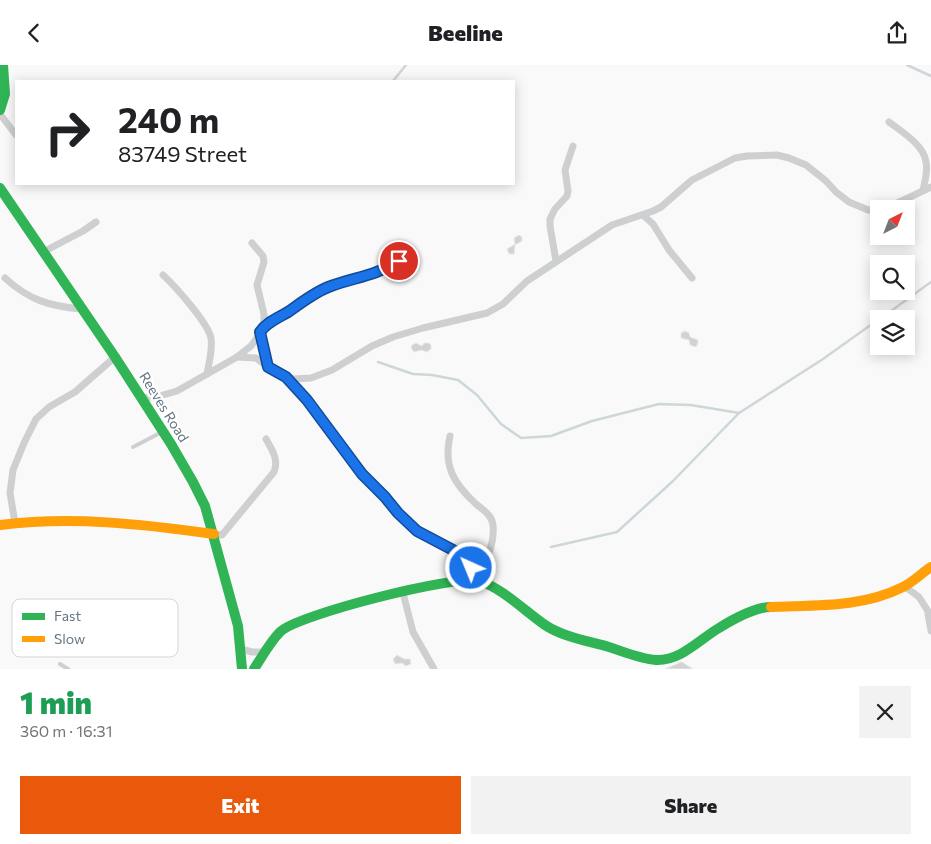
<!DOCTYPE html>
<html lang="en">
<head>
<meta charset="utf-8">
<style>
	body { margin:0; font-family:Commissioner,sans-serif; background:#f2f2f2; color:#202124; height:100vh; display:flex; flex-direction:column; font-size:19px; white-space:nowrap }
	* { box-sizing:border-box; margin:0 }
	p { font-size:16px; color:#757577 }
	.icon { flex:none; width:28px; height:28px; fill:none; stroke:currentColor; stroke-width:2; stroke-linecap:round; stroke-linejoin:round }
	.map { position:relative; height:604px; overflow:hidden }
	.details { display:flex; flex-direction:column; background:#fff; flex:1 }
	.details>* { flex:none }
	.guide { position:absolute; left:15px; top:15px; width:500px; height:105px; border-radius:0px; box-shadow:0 2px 12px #0003; background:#fff; color:#202124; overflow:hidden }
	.needle { width:32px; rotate:42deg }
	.controls { position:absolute; left:870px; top:135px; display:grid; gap:10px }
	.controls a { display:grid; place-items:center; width:45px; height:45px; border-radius:0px; background:#fff; box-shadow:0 2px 12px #0003; font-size:25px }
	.pin { position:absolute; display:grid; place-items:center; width:42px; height:42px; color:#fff; margin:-21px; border:2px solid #fff; border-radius:50%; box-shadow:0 1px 5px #0007 }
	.me { position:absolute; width:55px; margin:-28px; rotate:316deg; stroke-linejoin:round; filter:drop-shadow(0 0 4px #0008) }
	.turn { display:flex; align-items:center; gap:18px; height:105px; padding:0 20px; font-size:22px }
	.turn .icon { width:65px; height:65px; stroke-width:2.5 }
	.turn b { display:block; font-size:35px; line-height:42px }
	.round { display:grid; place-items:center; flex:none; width:52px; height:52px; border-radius:0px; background:#f2f2f2 }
	.head { display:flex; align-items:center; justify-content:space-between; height:85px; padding:0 20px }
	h1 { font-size:30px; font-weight:800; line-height:38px; color:#1e9e55 }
	.button { display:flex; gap:10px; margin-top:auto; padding:10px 20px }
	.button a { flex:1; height:58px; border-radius:0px; background:#ea580c; color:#fff; font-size:20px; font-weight:800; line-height:58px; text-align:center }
	.button a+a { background:#f2f2f2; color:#202124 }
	header { display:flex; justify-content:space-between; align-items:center; height:65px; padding:0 20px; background:#fff; font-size:22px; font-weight:800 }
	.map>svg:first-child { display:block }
</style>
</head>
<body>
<header><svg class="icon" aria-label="back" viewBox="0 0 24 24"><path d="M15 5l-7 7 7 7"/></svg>Beeline<svg class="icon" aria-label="share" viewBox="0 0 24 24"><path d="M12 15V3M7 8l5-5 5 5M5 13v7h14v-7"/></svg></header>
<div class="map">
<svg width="931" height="604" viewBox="0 0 931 604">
	<rect width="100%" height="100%" fill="#f9f9f9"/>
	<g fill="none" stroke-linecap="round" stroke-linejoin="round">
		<g stroke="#ced6d9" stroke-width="2.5">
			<path d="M907,0L931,11"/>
			<path d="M393,16L406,0"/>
			<path d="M880,254L931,217"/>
			<path d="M378,297L413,309L432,310L458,315L477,330L501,359L521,373L551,371L592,356L659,339L691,340L739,348"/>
			<path d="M551,482L617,467L673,416L739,348L823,294L879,254"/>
		</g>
	</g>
	<g fill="#d0d2d3" stroke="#e8e8e8">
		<path d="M519,170L522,172V176L515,180L514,189H509L507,184L515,179L514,173Z"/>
		<path d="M685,266L689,268L690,272L698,275V278L696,282L690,280L689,275L681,273V268Z"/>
		<path d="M416,278L422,281L424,278H429L431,280V284L427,287L421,285L414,287L411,283L412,280Z"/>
		<path d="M397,590L404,594H410L411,599L406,601L402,598L395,599L393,594Z"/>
		<path d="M682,597L693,604H665L681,597Z"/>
	</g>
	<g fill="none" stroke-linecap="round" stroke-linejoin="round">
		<g stroke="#cecfd0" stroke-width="4">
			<path d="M133,382L162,367"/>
			<path d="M60,599L68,604"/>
		</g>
		<g stroke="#cecfd0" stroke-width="7">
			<path d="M0,49L16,70"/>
			<path d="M889,57C902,67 924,80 926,97C928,106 925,116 923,125"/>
			<path d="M885,144L931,122"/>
			<path d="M643,150L653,159L669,185L692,213"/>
			<path d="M252,178L263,191L264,197L257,220L264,249V262"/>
			<path d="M43,187L83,166L96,157"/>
			<path d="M556,196L550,161V154L555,144L567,131L568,126L565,105L573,81"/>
			<path d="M163,210C175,221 208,258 211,273C213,284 209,297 207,309"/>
			<path d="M5,213C29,235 49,241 81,244"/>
			<path d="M260,267L268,302"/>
			<path d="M237,292L256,293L268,302L293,314L311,313L332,305L372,281L393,272L423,263L487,248L503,239L527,216L612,160L653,146L661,142L692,115L735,93L747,91L777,90L789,93L806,100L826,116L836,127L849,137L868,145H879"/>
			<path d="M287,312L307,335L362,409L385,432L397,448L417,466L445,480L464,493L471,503L477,515"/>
			<path d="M141,333L156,332L177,326L237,292L251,281L267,259L316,228L331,221L377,208L399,196"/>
			<path d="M450,371C443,401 454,419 476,439C483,445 492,450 493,460C495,480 485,498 477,515"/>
			<path d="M15,458L10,428L13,405L24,378L36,354L49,342L75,327L115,292"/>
			<path d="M214,469L222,470L274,407C279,394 272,385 266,374"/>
			<path d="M904,521L919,532L931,551"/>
			<path d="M403,528L413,567L434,604"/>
			<path d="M928,549L931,566"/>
			<path d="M241,584L252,587H265"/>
		</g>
		<g stroke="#30b455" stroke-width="10">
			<path d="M0,45L5,29L3,0"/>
			<path d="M0,123L115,292L171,379L193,417L205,441L238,561L242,604"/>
			<path d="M254,604C262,592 270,577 280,567C296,550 457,509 479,516C501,522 526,547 545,560C563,572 588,576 609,582C624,587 641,594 656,595C681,596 700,574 719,563C732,555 756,542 771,542"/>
		</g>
		<g stroke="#ff9f0a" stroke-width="10">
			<path d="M0,460C72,451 142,459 214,469"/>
			<path d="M771,542C816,540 861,543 903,522C913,517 922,508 931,502"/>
		</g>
	</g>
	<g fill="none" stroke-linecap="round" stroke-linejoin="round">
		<g stroke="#114b97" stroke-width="12">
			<path id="route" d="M399,196C375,211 356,212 331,221C316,226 301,238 288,247C278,253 267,257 260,267L268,302L286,312L307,335L362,409L385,432L398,448L417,466L455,486L464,493L471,503"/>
		</g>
		<use href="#route" stroke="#1a73e8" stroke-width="9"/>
	</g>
	<g text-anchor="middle" stroke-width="5" stroke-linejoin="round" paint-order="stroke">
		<g font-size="14" fill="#657683" stroke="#fff">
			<text transform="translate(164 342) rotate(58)" y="5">Reeves Road</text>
		</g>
	</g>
	<rect x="12" y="534" width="166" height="58" rx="8" fill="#fff" stroke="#d1d6da" stroke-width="1"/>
	<rect x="22" y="548" width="23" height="7" fill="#30b455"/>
	<rect x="22" y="571" width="23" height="6" fill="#ff9f0a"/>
	<g font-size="14" fill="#657683">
		<text x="54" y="556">Fast</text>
		<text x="54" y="579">Slow</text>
	</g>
</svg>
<div class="controls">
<a><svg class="needle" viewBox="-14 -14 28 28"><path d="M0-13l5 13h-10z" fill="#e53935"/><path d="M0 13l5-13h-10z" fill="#757577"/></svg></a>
<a><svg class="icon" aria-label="search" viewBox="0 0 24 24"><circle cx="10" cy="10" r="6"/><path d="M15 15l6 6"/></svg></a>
<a><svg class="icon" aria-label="layers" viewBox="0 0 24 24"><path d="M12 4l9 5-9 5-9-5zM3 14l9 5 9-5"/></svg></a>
</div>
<div class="pin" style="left:399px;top:196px;background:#d93025"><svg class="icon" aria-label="arrive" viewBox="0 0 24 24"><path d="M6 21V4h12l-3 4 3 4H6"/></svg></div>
<svg class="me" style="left:471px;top:503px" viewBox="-20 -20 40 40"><circle r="17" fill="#1a73e8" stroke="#fff" stroke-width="3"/><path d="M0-11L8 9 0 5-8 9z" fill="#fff"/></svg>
<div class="guide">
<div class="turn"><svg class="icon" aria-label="right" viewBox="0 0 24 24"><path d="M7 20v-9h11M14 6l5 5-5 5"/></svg><div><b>240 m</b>83749 Street</div></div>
</div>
</div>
<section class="details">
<div class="head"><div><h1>1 min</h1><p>360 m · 16:31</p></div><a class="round"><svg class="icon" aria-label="close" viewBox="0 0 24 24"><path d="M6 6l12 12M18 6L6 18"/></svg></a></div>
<div class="button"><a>Exit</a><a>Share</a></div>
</section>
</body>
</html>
